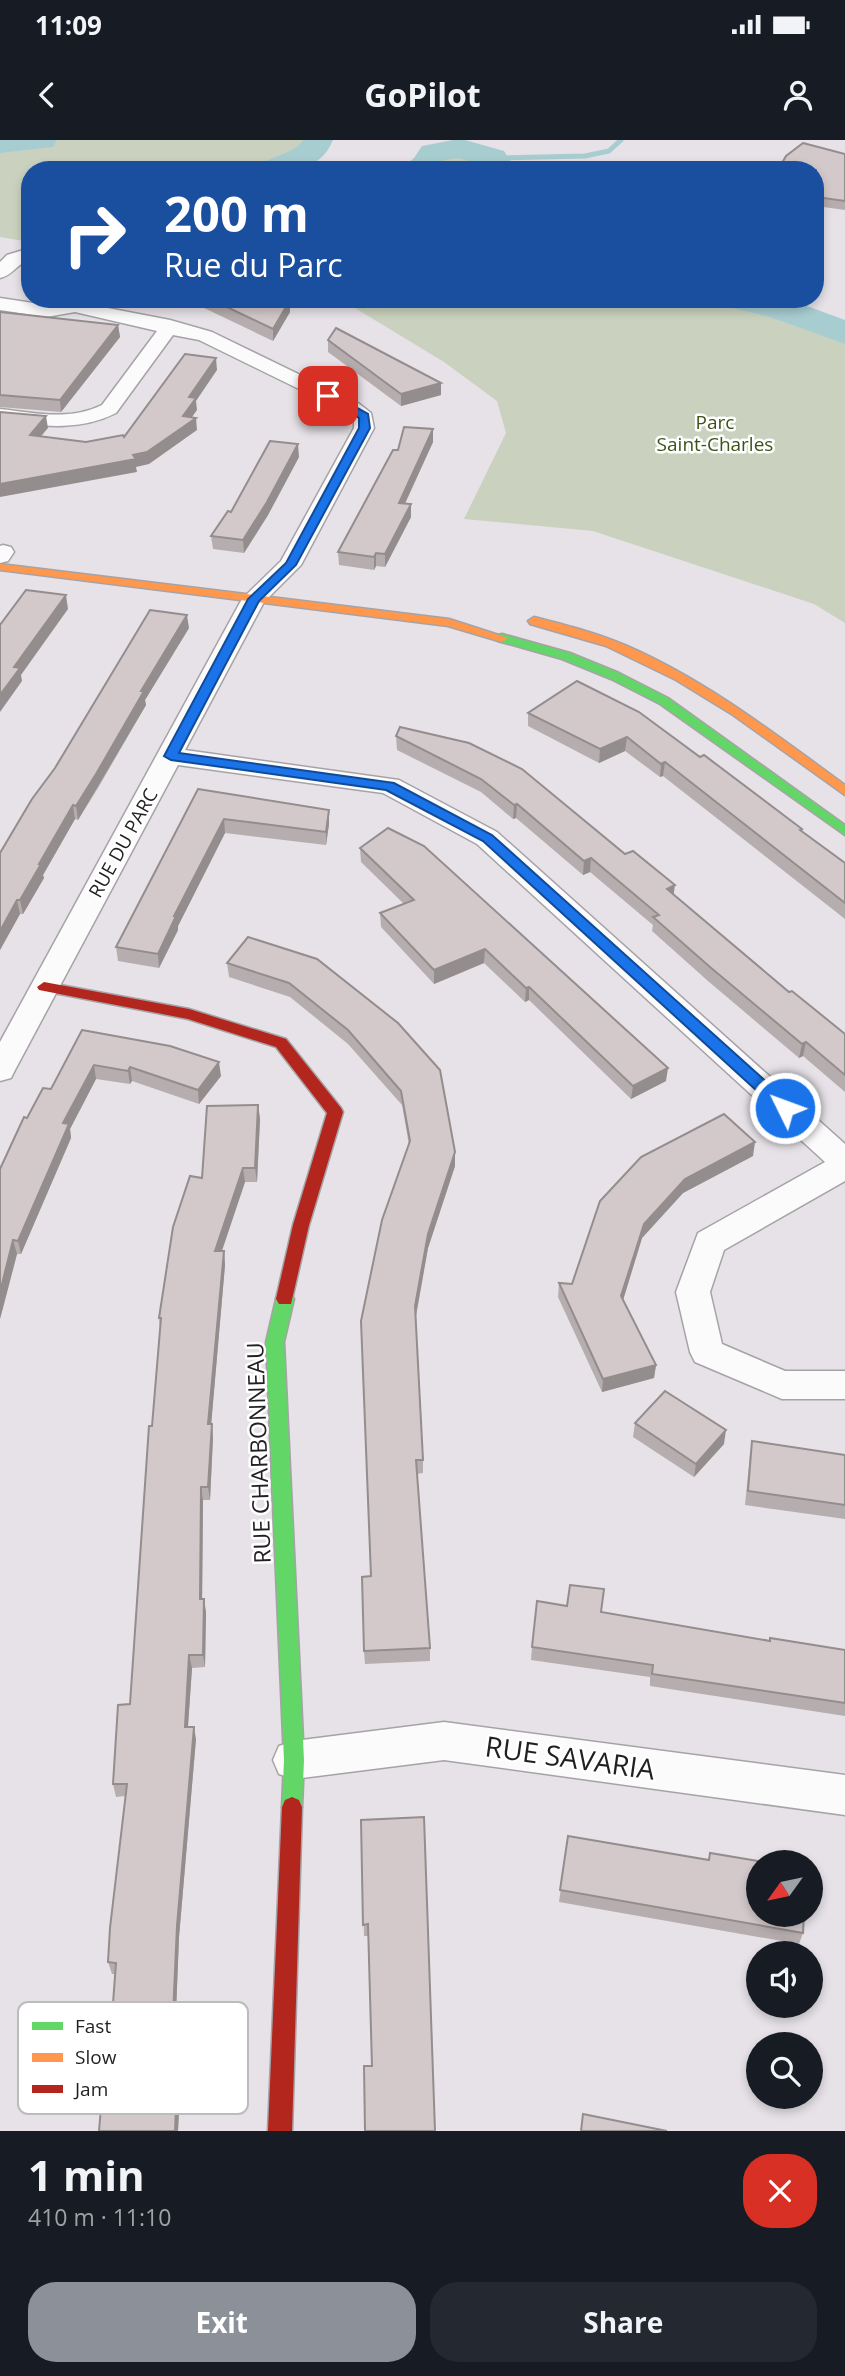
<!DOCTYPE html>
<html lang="en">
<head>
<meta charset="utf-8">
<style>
	body { margin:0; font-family:"Open Sans",sans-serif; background:#242831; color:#f1f3f6; height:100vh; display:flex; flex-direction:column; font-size:26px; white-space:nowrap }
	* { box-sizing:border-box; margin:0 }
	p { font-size:23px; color:#9ea1a6 }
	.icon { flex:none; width:38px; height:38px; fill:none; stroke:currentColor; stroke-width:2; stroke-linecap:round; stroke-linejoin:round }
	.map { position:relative; height:1991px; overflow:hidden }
	.sheet { display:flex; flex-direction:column; background:#171b24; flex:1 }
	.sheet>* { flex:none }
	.guide { position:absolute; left:21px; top:21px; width:803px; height:147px; border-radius:28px; box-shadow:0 4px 10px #0003; background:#1a4fa0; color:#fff; overflow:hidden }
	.needle { width:46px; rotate:237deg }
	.tools { position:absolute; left:746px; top:1710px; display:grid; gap:14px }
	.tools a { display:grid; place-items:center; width:77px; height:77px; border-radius:50%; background:#171b24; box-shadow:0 4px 10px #0003; font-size:35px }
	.pin { position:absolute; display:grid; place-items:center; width:60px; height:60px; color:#fff; margin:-30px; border-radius:14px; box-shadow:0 4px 10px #0006 }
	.me { position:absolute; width:77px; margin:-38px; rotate:312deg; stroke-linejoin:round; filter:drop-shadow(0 0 5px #0008) }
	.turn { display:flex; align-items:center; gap:24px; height:147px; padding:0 28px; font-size:32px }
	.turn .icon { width:91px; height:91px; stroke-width:2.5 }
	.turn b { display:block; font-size:49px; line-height:60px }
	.round { display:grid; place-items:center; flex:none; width:74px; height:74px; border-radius:28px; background:#242831 }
	.head { display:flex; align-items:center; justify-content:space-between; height:119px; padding:0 28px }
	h1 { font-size:42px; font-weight:700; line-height:52px }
	.primary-button { display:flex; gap:14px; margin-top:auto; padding:14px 28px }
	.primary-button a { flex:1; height:80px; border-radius:28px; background:#8c9099; color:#fff; font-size:28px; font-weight:700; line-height:80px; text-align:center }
	.primary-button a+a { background:#242831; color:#f1f3f6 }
	.status { display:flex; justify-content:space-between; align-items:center; height:49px; padding:0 35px; background:#171b24; direction:ltr }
	.status svg { height:19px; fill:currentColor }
	header { display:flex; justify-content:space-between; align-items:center; height:91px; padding:0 28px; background:#171b24; font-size:32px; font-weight:700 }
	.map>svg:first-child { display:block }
</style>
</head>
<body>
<div class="status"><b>11:09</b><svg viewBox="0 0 49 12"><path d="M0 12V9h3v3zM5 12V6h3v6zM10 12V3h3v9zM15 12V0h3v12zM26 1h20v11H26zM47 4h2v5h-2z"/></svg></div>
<header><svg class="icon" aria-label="back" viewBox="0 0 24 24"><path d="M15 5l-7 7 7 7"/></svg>GoPilot<svg class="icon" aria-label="person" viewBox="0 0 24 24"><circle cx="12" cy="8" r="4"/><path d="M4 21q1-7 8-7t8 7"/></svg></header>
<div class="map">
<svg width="845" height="1991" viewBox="0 0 845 1991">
	<rect width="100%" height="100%" fill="#e6e2e7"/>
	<g fill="#cad2bf">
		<path d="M42,0H318C313,18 288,24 272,30H30V102L0,97V4Z"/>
		<path d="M461,11L484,18L486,22L479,30H416L425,25L433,13Z"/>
		<path d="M340,159H691L752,166L782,175L845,200V483L814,464L593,391L464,379L506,293L497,261L444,222Z"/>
	</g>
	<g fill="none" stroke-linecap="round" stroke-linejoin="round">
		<path stroke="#a8cdd1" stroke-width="5" d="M493,18L585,16L609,11L621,0"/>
		<g fill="#a8cdd1" fill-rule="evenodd">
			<path d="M0,0H57L53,7L0,13Z"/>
			<path d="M303,0H333C319,34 288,30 256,30C267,14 292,17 303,0Z"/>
			<path d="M453,0H465L504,11L511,22L507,30H475L479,24L459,18L444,20L437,30H400L414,18L422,6Z"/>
			<path d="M719,159H788L845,180V204L770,177L724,166Z"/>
		</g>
		<g stroke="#a6a3a7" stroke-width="3">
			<g id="street">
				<path d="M30,108V119C18,123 12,136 0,138V122L7,115Z"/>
				<path d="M0,158L46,165L74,159H97L92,165L170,180L212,192L358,263L371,273L374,288L301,425L264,462L185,610L399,640L497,692L845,1004V1041L724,1110L710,1152L722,1204L785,1231H845V1259H782L695,1222L690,1212L676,1152L698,1093L825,1022L477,704L383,653L178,625L15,930L11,938L0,941V902L242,459L281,421L354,288V279L344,271L199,200L173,195L116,273C78,292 41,286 0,281V269C35,273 69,281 102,265L157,191L75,172L46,177L0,170Z"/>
				<path d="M3,405L11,407L14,412L8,421L0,423V406Z"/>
				<path d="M444,1582L845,1635V1675L444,1620L294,1639L279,1634L273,1620L279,1606L294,1601Z"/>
			</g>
		</g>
		<g stroke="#a6a3a7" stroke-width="3">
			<g id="fast">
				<path d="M502,494L570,513L619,533L668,558L845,685V695L660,564L611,539L562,519L498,501V495Z"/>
				<path d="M285,1152L291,1154L294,1159L284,1202L304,1620L302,1667L299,1674L292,1677L285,1674L282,1667L284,1620L266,1202L276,1159L279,1154Z"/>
			</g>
		</g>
		<g stroke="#a6a3a7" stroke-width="3">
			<g id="slow">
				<path d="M0,424L449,479L508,498L502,502L448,486L0,430Z"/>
				<path d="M534,477C565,485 597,493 627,506C707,541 775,594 845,645V655L733,575L676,540L606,506L530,484L528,481Z"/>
			</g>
		</g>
		<g stroke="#a6a3a7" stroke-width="3">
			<g id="jam">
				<path d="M44,842L189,869L286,899L341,968L343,972L309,1085L291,1164H279L276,1159L293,1085L327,973L276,907L188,879L39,850L37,847Z"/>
				<path d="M292,1657L299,1660L302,1667L292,1991H268L282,1667L285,1660Z"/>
			</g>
		</g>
		<use href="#street" fill="#fbfbfb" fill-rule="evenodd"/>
		<use href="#fast" fill="#63d668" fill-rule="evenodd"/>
		<use href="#slow" fill="#ff974d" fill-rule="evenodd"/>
		<use href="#jam" fill="#b3261e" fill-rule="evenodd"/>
	</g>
	<g fill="#b6adae">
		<path d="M845,14V70L816,66V30Z"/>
		<path d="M202,159H277L290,172L273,201L202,167Z"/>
		<path d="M0,172L118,185L120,197L61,272L0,267Z"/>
		<path d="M328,200L441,243V255L401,266L328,212Z"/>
		<path d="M433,302L405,364H411V377L385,427L376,426L374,430L339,425L338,412L398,310Z"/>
		<path d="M299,317L268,375L244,413L213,409L211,396L231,372Z"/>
		<path d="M189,488L145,560L146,565L98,648L78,680L75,679L43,735L44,738L23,774H20L0,810V713Z"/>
		<path d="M577,541L700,617L802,689V691L845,723V779L663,636L660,637L625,611L599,623L528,586V573Z"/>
		<path d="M400,587L673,755L789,852L845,894V952L803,916L799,918L708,841L652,791L653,785L590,732L583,735L516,678L513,679L481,652L397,610L396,596Z"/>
		<path d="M198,649L329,684L326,705L225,693L178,786V790L159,828L118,821L116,807Z"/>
		<path d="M360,708L666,941L631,959L529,860L525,862L484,823L434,844L381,787L380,773L404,764L361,722Z"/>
		<path d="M317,819L455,1012V1026L428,1108L416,1177L423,1320V1333L417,1334L430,1508V1521L365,1524L364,1511L409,1005L402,965L348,904L290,857L229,837L227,823Z"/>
		<path d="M82,890L221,936L199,964L132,941L130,944L96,939L70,989L71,998L21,1114H17L0,1179L27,978L51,949Z"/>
		<path d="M258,965L260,979L257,1042H245L222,1111H224L225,1125L211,1284L213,1297L210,1360H203L202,1459L206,1472L205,1527L192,1528L188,1587L196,1599L179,1797L173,1942L180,1952L178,1991H99L107,1944L115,1834H112L108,1822L125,1656L116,1657L113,1644L130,1564L160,1188L159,1178L202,1038Z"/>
		<path d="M753,1016L683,1053L642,1098L623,1160L656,1225L654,1238L602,1252L558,1157L559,1143L572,1144L600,1061Z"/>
		<path d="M635,1283L724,1304L694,1337L633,1297Z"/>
		<path d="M752,1301L845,1315V1379L745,1365L750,1314Z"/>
		<path d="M567,1466L769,1501L845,1510V1576L650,1546V1537L531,1520L532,1507Z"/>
		<path d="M424,1677L372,1926L368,1796H364L361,1680Z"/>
		<path d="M568,1696L708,1720L710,1713L803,1793L799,1804L559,1762Z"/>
	</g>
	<g fill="#948d8d">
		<path d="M290,160V172L273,201V189Z"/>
		<path d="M118,185L120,197L61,272L60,260Z"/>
		<path d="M216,218L217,230L196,261L197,270L187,284L196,278L197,290L149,324L136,327L137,332L0,357V344L133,315L183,276L189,257Z"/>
		<path d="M441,243V255L401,266V254Z"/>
		<path d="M46,276L48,288L32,307L30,295Z"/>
		<path d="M433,289V302L399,376V363Z"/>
		<path d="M298,304L299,317L268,375L244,413L243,400Z"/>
		<path d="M411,364V377L385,427V414Z"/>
		<path d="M376,413V426L374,430V417Z"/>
		<path d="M66,455L68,469L21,535L22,541L0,572V555L14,527Z"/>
		<path d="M187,475L189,488L145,560L146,565L78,680L76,666L141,551Z"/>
		<path d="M627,597L625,611L599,623L600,609Z"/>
		<path d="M665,622L663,636L660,637L661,624Z"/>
		<path d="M517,664L516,678L513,679L514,665Z"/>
		<path d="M73,665L75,679L43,735L44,738L23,774L20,760Z"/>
		<path d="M329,670V684L326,705V692Z"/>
		<path d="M224,679L225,693L178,786V790L159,828L158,814L174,776Z"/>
		<path d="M591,718L590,732L583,735L584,721Z"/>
		<path d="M675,745L673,759L667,749Z"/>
		<path d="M17,760L20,774L0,810V791Z"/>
		<path d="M485,809L484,823L434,844V830Z"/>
		<path d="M529,847V860L525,862L526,848Z"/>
		<path d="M806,902L803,916L799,918L802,904Z"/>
		<path d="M219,922L221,936L199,964L198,950Z"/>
		<path d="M94,925L96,939L70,989L71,998L21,1114L18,1101L63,983Z"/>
		<path d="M130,927L132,941L130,944L128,931Z"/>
		<path d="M668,928L666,941L631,959L633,946Z"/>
		<path d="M258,965L260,979L257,1042L255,1028Z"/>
		<path d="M755,1002L753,1016L683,1053L642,1098L620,1170L621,1156L644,1084L685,1039Z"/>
		<path d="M455,1012V1026L428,1108L415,1180V1166L428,1094Z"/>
		<path d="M243,1028L245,1042L217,1125L215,1111Z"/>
		<path d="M13,1100L17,1114L0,1179V1152Z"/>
		<path d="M224,1111L225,1125L210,1298L208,1284Z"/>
		<path d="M656,1225L654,1238L602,1252L603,1239Z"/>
		<path d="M212,1284L213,1297L210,1360L208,1347Z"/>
		<path d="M726,1290L724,1304L694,1337L696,1324Z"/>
		<path d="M201,1347L203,1360L202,1472L200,1459Z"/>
		<path d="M204,1459L206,1472L205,1527L203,1515Z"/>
		<path d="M189,1515L192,1528L187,1599L185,1587Z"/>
		<path d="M194,1587L196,1599L179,1797L173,1952L170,1942L177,1786Z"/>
		<path d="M177,1942L180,1952L178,1991H175Z"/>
	</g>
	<g fill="#d4c9ca" stroke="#948d8d" stroke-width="2">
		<path d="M803,3L845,14V61L816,57V30H778L786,16Z"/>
		<path d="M210,159H277L290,160L273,189Z"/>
		<path d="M0,172L118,185L60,260L0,255Z"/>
		<path d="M336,188L441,243L401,254L328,200Z"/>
		<path d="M185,214L216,218L189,257L196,258L183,276L196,278L147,312L133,315L136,319L0,344V272L46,276L30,295L86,302L123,295L124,297Z"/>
		<path d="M404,287L433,289L399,363L411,364L385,414L376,413L374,417L338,412L393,310H398Z"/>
		<path d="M270,301L298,304L267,362L243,400L211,396L228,371L231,372Z"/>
		<path d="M26,450L66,455L14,527L20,528L0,555V485Z"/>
		<path d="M150,470L187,475L141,551H144L96,634L76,666L73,665L39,724H41L20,760H17L0,791V713L32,659L55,628Z"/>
		<path d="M577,541L639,572L700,617L704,615L802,689L800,690L845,723V763L665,622L661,624L627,597L600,609L528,573Z"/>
		<path d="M400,587L469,603L522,629L625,714L633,711L675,745L667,749L789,852L792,851L845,894V935L806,902L802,904L710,827L653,777L659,775L591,718L584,721L517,664L514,665L481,639L396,596Z"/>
		<path d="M198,649L329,670L326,692L224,679L174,776H176L158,814L116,807Z"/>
		<path d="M388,688L424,706L668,928L633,946L529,847L526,848L485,809L434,830L380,773L414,760L360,708Z"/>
		<path d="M248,797L317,819L398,883L440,930L455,1012L428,1094L415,1166L423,1320H416L430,1508L364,1511L362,1437L371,1436L361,1181L382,1080L410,1001L401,951L348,890L289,843L227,823Z"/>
		<path d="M82,890L170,906L219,922L198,950L130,927L128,931L94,925L63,983L69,984L18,1101L13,1100L0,1152V1029L24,977L27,978L43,948L51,949Z"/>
		<path d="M258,965L255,1028H243L215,1111H224L208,1284H212L208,1347H201L200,1459H204L203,1515H189L185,1587H194L177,1786L170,1942H177L175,1991H99L103,1944H107L116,1823L108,1822L110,1788L127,1644H113L118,1565L130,1564L149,1286H152L161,1178H159L173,1087L190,1036L202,1038L207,966Z"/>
		<path d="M724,974L755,1002L685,1039L644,1084L621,1156L656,1225L603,1239L559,1143L572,1144L600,1061L641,1017Z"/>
		<path d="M665,1251L726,1290L696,1324L635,1283Z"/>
		<path d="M752,1301L845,1315V1365L748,1351Z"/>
		<path d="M570,1445L604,1449L601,1472L770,1501V1498L845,1510V1563L652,1534L653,1525L532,1507L537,1461L567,1466Z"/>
		<path d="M424,1677L435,1991H365L364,1926H372L368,1784L363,1785L361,1680Z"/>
		<path d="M568,1696L709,1720L710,1713L764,1722H758V1774H804L803,1793L560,1750Z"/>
		<path d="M583,1974L667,1991H581Z"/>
	</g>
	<path fill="#1a73e8" stroke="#114b97" stroke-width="2" d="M325,254H332L368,274L370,288L296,425L259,461L179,613L394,643L492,695L791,964L793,968L791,972H780L483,701L386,650L171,620L164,616L248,459L286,423L359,288V278L325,258Z"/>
	<g text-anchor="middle" stroke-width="5" stroke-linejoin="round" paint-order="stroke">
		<g font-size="19" fill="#3e5218" stroke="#fff">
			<text x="715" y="289">Parc<tspan x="715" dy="22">Saint-Charles</tspan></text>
		</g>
		<g font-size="19" fill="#211f22" stroke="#fff">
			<text transform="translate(123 703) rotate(-61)" y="7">RUE DU PARC</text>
		</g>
		<g font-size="23" fill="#211f22" stroke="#fff">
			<text transform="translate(259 1313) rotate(-92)" y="8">RUE CHARBONNEAU</text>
		</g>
		<g font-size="28" fill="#211f22" stroke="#fff">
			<text transform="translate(570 1618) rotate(8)" y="10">RUE SAVARIA</text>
		</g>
	</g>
	<rect x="18" y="1862" width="230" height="112" rx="10" fill="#fff" stroke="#bcbcbd" stroke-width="2"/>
	<rect x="32" y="1882" width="31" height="8" fill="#63d668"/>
	<rect x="32" y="1913" width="31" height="9" fill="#ff974d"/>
	<rect x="32" y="1945" width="31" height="8" fill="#b3261e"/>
	<g font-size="19" fill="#211f22">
		<text x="75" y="1893">Fast</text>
		<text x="75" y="1924">Slow</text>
		<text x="75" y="1956">Jam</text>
	</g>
</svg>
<div class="tools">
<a><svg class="needle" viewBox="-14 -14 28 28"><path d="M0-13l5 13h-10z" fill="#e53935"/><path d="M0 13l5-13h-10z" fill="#9ea1a6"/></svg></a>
<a><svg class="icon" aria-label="sound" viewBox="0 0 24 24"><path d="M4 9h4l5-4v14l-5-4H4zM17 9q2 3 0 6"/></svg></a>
<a><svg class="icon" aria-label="search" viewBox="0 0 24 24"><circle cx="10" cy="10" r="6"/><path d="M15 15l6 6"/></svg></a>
</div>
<div class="pin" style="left:328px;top:256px;background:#d93025"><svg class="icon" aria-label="arrive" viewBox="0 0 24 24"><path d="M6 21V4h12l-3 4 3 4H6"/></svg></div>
<svg class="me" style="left:785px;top:968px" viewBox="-20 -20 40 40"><circle r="17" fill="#1a73e8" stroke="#fff" stroke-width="3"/><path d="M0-11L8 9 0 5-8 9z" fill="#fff"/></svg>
<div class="guide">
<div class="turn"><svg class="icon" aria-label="right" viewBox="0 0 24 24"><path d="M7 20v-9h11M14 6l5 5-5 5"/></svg><div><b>200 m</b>Rue du Parc</div></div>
</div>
</div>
<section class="sheet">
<div class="head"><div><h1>1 min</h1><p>410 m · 11:10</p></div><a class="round" style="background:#d93025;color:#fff"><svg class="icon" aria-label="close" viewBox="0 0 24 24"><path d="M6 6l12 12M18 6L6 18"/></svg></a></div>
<div class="primary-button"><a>Exit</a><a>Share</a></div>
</section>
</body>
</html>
